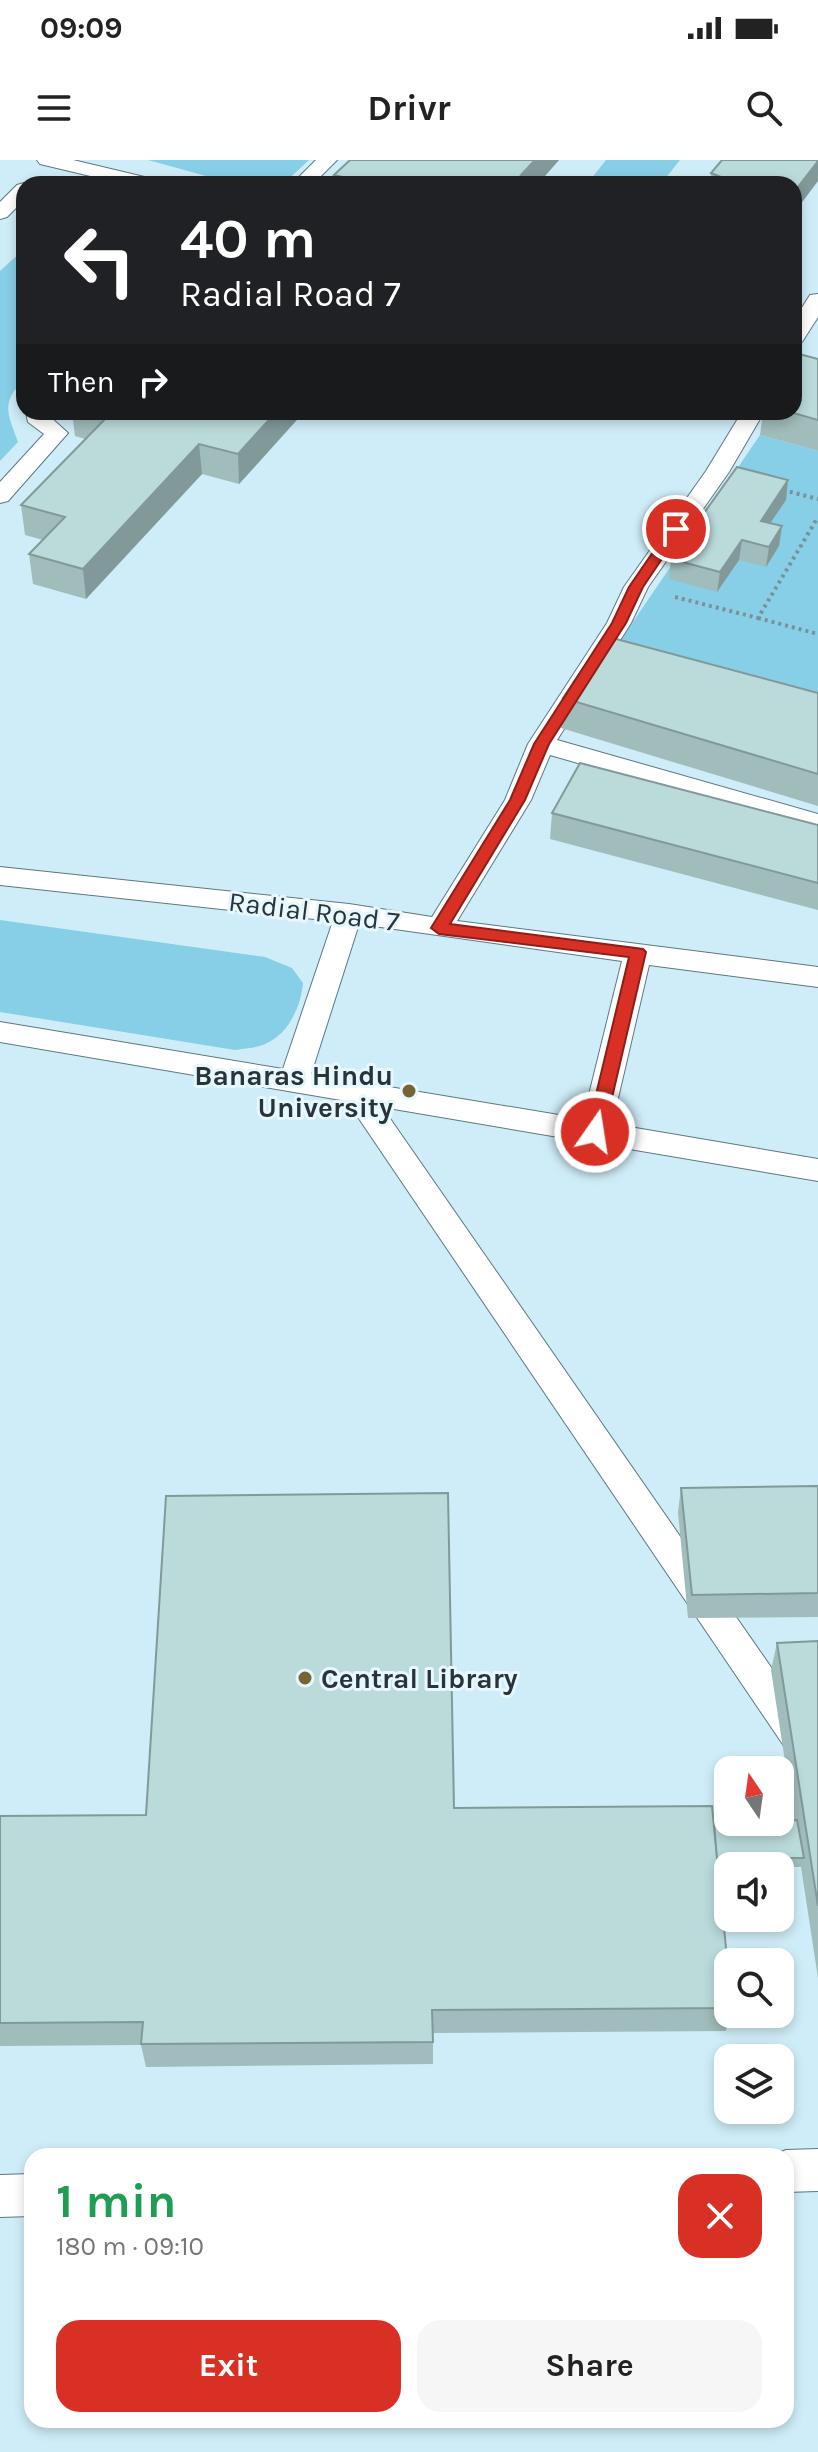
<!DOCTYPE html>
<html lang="en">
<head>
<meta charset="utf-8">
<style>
	body { margin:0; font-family:Karla,sans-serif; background:#f6f6f6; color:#222; height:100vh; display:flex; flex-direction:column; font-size:30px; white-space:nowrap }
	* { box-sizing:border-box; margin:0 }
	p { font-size:26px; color:#767676 }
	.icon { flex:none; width:44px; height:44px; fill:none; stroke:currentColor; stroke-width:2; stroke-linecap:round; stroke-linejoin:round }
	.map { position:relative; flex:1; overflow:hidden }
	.drawer { position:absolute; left:24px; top:1988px; width:770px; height:280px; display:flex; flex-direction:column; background:#fff; border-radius:24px; box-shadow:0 4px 12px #0003 }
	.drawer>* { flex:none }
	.top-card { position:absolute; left:16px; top:16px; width:786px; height:244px; border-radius:24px; box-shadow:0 4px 12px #0003; background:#202124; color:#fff; overflow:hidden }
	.needle { width:52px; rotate:347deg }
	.fabs { position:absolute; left:714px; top:1596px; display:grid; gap:16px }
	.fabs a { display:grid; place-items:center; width:80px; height:80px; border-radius:16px; background:#fff; box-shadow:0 4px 12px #0003; font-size:40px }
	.pin { position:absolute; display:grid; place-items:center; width:68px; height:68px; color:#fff; margin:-34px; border:4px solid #fff; border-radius:50%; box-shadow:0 2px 8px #0007 }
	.me { position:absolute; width:88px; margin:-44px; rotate:13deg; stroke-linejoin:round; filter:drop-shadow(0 0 6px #0008) }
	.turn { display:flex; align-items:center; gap:28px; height:168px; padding:0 32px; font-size:36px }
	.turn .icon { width:104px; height:104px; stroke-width:2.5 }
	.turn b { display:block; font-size:56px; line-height:68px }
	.then { display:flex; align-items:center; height:76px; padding:0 32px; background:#0003; gap:16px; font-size:30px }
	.round { display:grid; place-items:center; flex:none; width:84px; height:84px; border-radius:24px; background:#f6f6f6 }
	.overview { display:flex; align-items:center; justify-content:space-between; height:136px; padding:0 32px }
	h1 { font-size:48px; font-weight:700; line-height:60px; color:#1e9e55 }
	.action { display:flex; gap:16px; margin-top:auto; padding:16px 32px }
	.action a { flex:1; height:92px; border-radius:24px; background:#d93025; color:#fff; font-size:32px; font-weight:700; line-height:92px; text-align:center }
	.action a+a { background:#f6f6f6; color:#222 }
	.status { display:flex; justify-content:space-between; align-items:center; height:56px; padding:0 40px; background:#fff; direction:ltr }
	.status svg { height:22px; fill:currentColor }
	header { display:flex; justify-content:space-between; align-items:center; height:104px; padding:0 32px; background:#fff; font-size:36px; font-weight:700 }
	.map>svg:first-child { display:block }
</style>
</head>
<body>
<div class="status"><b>09:09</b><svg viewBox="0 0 49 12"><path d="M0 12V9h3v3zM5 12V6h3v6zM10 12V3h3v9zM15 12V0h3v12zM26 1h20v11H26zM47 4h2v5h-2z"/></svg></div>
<header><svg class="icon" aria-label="menu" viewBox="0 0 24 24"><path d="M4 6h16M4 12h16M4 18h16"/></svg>Drivr<svg class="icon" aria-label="search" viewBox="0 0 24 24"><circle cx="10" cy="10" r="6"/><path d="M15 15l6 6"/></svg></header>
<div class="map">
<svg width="818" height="2292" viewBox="0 0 818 2292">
	<rect width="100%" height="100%" fill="#cfedf8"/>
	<g fill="#87cfe6">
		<path d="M148,0H309L283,24H235Z"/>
		<path d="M606,0H680L661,24H587Z"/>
		<path d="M24,89V220C0,243 8,254 18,282L0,301V111Z"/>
		<path d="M760,275L818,291V565L603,506Z"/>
		<path d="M0,760L265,797L292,808L303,823C301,846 289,873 267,883C259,888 245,888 235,890L0,852Z"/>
	</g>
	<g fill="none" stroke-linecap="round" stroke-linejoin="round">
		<g stroke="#5d7882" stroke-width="2">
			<g id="lane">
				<path d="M37,0H73L157,20L160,24H124L40,4Z"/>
				<path d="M316,0H337L313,24H292Z"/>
				<path d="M24,23L28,24H24V40L7,57L0,59V42L17,25Z"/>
				<path d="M818,134V157L802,182L794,183V160L810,135Z"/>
				<path d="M26,252H48V255L68,273L8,341L0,343V322L44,274L28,262Z"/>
				<path d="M742,252H764L729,312L648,427L631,463L557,580L818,654V672L550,595L531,640L457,761L818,807V827L649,805L612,964L818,999V1021L382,947L818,1575V1622L805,1617L347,941L0,882V862L283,909L333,761L0,725V707L349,744L432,757L505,640L528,584L607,463L624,427L706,311ZM359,764L622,801L583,959L311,914Z"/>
				<path d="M818,1989V2031L786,2032V1996H772L786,1990Z"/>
				<path d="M32,2014V2056L0,2057V2015Z"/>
			</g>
		</g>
		<g stroke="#7c9098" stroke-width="4" stroke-dasharray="3 4" stroke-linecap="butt">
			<path d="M783,330L818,339"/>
			<path d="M675,437L758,458L818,357"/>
			<path d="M758,458L818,474"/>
		</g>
		<use href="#lane" fill="#fff" fill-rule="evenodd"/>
	</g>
	<g fill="#a0bcbb">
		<path d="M350,0H559L541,20L559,24H335L334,15Z"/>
		<path d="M711,13L794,24H710Z"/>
		<path d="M818,199V291L760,275L763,252H794Z"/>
		<path d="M72,252H304L239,324L202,314L86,439L33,424L29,394L43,380L25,375L21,345L85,279L75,276Z"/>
		<path d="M788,320L786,340L770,363L782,366L779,386L766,407L739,400L717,432L669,419L671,399Z"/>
		<path d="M818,533V646L561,568L563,538Z"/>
		<path d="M552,653L818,665V750L550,679Z"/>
		<path d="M818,1326V1457L688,1458L678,1352L681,1328Z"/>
		<path d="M818,1481V1818L801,1707H780V1706L718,1707L728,1808V1854H730L726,1871L433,1873V1904L146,1907L141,1885L0,1886V1656L146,1655L454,1648L714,1663L794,1660L771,1510L777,1483Z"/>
	</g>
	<g fill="#829999">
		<path d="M535,0H559L538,24L521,15Z"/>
		<path d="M818,1V21L794,53V32Z"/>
		<path d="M276,252H304L239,324L238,294Z"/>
		<path d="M199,284L202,314L86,439L83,409Z"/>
		<path d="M788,320L786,340L758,381L761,361Z"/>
		<path d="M782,366L779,386L766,407L769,387Z"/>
		<path d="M742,380L739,400L717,432L720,412Z"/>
	</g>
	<g fill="#badbda" stroke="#829999" stroke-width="2">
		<path d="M350,0H535L521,15L559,24H373L334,15Z"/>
		<path d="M722,0H818V1L794,32V24H716L721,17L711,13Z"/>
		<path d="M799,194L818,199V260L790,252H794V201Z"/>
		<path d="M92,252H276L238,294L199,284L83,409L29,394L65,357L21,345L108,256Z"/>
		<path d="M737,307L788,320L761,361L782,366L769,387L742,380L720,412L671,399Z"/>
		<path d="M605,476L818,533V614L563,538Z"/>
		<path d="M580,603L818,665V723L552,653Z"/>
		<path d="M818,1326V1433L692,1435L681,1328Z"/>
		<path d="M448,1333L454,1648L712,1646L728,1808V1848L432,1850L433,1882L141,1884L143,1862L0,1863V1656L146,1655L166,1336Z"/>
		<path d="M818,1481V1746L777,1483Z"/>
		<path d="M797,1660L804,1698H717L714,1663L780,1662V1661Z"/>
	</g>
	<path fill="#d93025" stroke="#8d1f18" stroke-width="2" d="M676,365L682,369L643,427L626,463L549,584L525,640L450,764L643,789L646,792L604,972L595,978L587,972L629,797L439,774L431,768L510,640L534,584L612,463L629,427L671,366Z"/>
	<g fill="#766533" stroke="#e6f8fe" stroke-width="3">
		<circle cx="409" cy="931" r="8"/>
		<circle cx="305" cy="1518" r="8"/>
	</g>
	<g text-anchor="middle" stroke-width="6" stroke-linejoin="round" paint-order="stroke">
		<g font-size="28" fill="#293438" stroke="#e6f8fe">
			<text transform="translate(314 751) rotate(7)" y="10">Radial Road 7</text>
		</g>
		<g font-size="28" font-weight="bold" fill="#293438" stroke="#e6f8fe" text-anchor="end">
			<text x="393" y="925">Banaras Hindu<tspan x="393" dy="32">University</tspan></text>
			<text x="321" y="1528" text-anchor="start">Central Library</text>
		</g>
	</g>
</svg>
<div class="fabs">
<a><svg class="needle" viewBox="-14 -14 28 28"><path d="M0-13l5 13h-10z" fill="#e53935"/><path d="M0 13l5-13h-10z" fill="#767676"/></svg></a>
<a><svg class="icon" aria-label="sound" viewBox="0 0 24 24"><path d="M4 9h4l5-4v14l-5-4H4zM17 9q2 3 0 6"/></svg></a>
<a><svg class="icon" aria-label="search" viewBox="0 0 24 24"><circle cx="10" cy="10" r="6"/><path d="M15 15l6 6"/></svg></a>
<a><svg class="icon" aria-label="layers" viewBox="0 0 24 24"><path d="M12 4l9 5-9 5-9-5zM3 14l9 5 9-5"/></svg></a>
</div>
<div class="pin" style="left:676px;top:369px;background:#d93025"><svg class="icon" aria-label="arrive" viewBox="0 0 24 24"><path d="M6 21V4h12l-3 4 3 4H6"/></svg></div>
<svg class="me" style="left:595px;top:972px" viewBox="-20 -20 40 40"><circle r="17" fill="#d93025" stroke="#fff" stroke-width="3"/><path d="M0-11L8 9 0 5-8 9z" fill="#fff"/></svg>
<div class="top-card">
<div class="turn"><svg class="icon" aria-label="left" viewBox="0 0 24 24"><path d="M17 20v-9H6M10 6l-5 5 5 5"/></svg><div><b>40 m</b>Radial Road 7</div></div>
<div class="then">Then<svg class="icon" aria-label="right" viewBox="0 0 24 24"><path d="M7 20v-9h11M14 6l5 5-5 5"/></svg></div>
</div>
<section class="drawer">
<div class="overview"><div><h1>1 min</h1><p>180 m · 09:10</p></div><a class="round" style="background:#d93025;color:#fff"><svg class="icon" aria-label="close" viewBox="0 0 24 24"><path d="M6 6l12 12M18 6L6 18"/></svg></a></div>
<div class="action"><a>Exit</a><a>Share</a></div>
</section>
</div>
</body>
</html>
